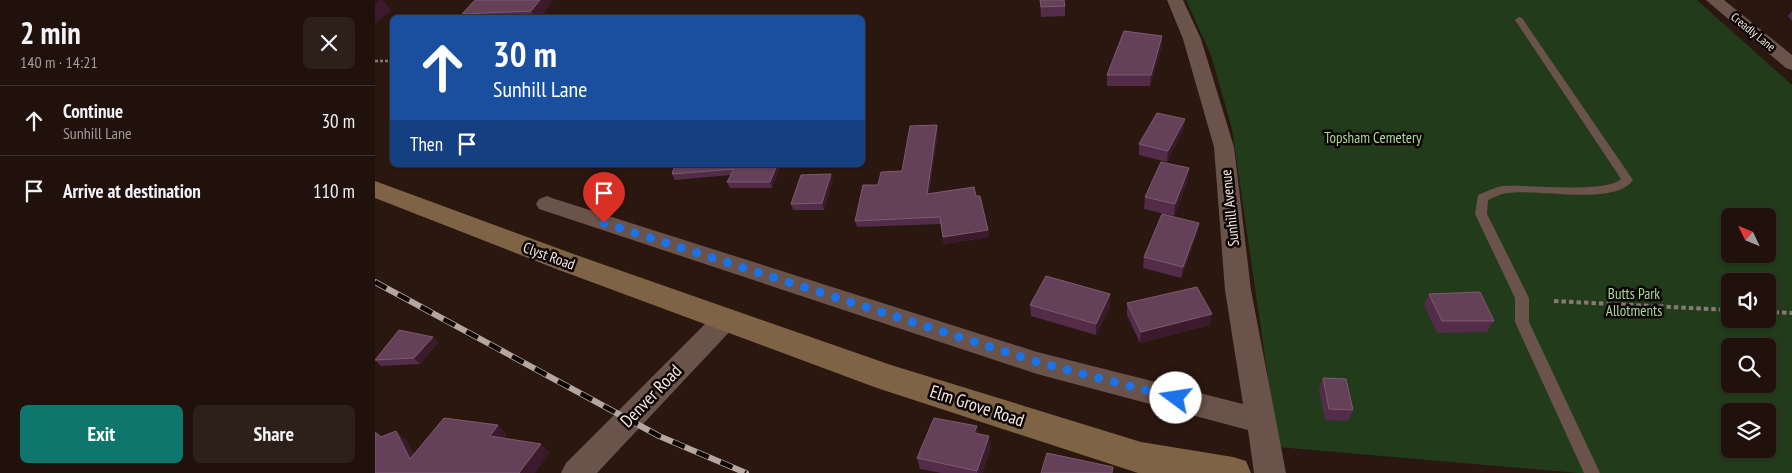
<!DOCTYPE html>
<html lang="en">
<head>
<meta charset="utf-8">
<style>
	body { margin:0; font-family:"PT Sans Narrow",sans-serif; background:#2d1f1a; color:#f1f3f6; height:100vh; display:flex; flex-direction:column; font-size:19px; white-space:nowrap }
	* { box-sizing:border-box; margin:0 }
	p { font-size:16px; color:#a29d9d }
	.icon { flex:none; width:28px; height:28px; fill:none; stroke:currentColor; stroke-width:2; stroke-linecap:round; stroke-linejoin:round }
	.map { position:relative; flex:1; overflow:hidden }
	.sheet { display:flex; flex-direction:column; background:#20110c; width:375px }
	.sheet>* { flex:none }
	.hud { position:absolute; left:15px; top:15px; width:475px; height:152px; border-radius:8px; box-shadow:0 1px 4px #0004,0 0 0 1px #3d312d; background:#1a4fa0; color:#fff; overflow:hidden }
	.needle { width:32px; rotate:313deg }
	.tools { position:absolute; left:1346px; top:208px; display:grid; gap:10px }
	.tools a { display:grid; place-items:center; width:55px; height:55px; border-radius:8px; background:#20110c; box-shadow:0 1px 4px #0004,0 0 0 1px #3d312d; font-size:25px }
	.pin { position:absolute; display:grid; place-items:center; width:42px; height:42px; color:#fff; margin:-51px -21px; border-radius:50% 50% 50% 0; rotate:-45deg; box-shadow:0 0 5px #0007 }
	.pin .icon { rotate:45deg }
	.me { position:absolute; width:55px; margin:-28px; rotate:284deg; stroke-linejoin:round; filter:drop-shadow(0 0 4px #0008) }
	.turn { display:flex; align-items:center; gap:18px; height:105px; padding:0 20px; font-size:22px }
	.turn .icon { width:65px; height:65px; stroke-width:2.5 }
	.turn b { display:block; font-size:35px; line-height:42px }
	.then { display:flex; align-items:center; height:48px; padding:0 20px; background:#0003; gap:10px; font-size:19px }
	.round { display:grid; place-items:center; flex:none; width:52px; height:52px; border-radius:8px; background:#2d1f1a }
	.headline { display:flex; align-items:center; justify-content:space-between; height:85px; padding:0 20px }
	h1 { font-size:30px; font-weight:800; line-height:38px }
	.primary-button { display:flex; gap:10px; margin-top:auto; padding:10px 20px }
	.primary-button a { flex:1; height:58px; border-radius:8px; background:#0f766e; color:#fff; font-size:20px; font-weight:800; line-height:58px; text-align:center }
	.primary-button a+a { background:#2d1f1a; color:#f1f3f6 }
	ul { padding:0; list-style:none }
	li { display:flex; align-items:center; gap:15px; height:70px; padding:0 20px; border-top:1px solid #3d312d }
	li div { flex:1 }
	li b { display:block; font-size:19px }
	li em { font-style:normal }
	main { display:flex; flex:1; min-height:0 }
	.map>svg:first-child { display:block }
</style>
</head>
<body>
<main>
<section class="sheet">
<div class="headline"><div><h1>2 min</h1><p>140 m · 14:21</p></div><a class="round"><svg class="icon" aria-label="close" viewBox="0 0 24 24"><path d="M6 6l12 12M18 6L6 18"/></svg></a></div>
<ul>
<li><svg class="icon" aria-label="ahead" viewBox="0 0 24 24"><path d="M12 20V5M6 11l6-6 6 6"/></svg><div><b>Continue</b><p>Sunhill Lane</p></div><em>30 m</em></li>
<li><svg class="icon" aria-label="arrive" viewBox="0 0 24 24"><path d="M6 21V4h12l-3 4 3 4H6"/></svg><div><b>Arrive at destination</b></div><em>110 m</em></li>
</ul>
<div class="primary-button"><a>Exit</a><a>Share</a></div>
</section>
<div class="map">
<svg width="1417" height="473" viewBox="0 0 1417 473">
	<rect width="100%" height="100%" fill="#2a1710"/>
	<path fill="#223b1b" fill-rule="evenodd" d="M811,0H1322L1417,85V473H1204L903,447L857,129L836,55ZM1355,216H1392V254H1355ZM1355,281H1392V319H1355ZM1355,346H1392V384H1355ZM1355,411H1392V449H1355Z"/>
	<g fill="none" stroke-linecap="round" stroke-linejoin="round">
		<path stroke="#8a7972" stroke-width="2.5" stroke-dasharray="3 2" stroke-linecap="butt" d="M0,61H18"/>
		<g stroke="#8a7972" stroke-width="4" stroke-dasharray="4.5 3" stroke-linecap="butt">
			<path d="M1179,301L1355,310"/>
			<path d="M1392,312L1417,313"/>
		</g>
		<path fill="#6a534a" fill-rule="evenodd" d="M1144,17L1147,18L1258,180C1238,208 1158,186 1127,194C1122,196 1117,198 1113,200L1112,214L1154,298V322L1225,473H1209L1140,322V298L1100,214L1103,195C1111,192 1120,187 1128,186C1153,184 1229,194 1246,179L1140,20Z"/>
		<g fill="#6a534a" fill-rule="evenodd">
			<path d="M792,0H808L826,39L859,147L876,290L911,473H879L873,430L662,374L164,209L161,204L164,199L172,196L180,199L662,352L868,404L850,290L839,147L808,39Z"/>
			<path d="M1331,0H1349L1417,55V70L1411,68Z"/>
			<path d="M350,310L359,313L363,320L359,327L222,473H186L191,463L341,313Z"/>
		</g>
		<path fill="#7e6345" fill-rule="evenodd" d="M0,181L204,256L516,365L766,442L858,457L871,461L876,473H763L502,388L184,270L0,198Z"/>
		<g stroke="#b5a69f" stroke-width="6">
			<path id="rail" d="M0,282L284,436L371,473"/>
		</g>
		<use href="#rail" stroke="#0d0503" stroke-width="4.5" stroke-dasharray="13" stroke-linecap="butt"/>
	</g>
	<g fill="#532c49">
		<path d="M100,0H178L165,18H89L87,14Z"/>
		<path d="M665,0L690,6V16L666,17Z"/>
		<path d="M1417,11V21L1413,16Z"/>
		<path d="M787,46L775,86H732V75Z"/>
		<path d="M810,119L808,130L792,162L764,155V144Z"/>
		<path d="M563,131L554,193L601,196L613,230L614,237L569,244L566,224L482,227L480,221L503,185L527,171Z"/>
		<path d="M127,165H157L129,168Z"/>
		<path d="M406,165L397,188H355L352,182L356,175L300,180L297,174Z"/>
		<path d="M458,180L449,210H418L416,204Z"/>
		<path d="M813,180L799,216L769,209L770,197Z"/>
		<path d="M824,223L822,234L806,278L768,268L769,257Z"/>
		<path d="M1054,294L1119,321L1112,332L1062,333L1049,305Z"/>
		<path d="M752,303L835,325L765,343L752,315Z"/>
		<path d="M655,305L735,306L721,335L656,316Z"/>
		<path d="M58,337L63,343L45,364L6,366L0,360V359Z"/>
		<path d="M948,378L978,410L973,421L950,420L944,390Z"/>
		<path d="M603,433L616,447L607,473H566L545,469L542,458Z"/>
	</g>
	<g fill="#3b1b2b">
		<path d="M4,0H8L16,11L0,24V3Z"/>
		<path d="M165,0H178L165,18H160L156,11Z"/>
		<path d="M787,36V46L775,86L776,75Z"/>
		<path d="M810,119L808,130L792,162L793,151Z"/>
		<path d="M562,125L563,131L553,200L552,194Z"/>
		<path d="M402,165H406L397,188L395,182Z"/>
		<path d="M814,168L813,180L799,216L800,204Z"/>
		<path d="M456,174L458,180L449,210L447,203Z"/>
		<path d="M824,223L822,234L806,278L808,267Z"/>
		<path d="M613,230L614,237L569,244L568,237Z"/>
		<path d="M735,294V306L721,335V324Z"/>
		<path d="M837,314L835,325L765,343L766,332Z"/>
		<path d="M58,337L63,343L45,364L39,358Z"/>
		<path d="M123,425L132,435L124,446L115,436Z"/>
		<path d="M602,426L604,437L599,433Z"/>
		<path d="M21,431L32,441L46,468L35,459Z"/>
		<path d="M614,436L616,447L607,473H603L602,471Z"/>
		<path d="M166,444L175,453L160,473H144Z"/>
	</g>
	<g fill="#654059" stroke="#7c5b6e">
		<path d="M100,0H165L156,11L87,14Z"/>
		<path d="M665,0H689L690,6L666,7Z"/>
		<path d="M749,31L787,36L776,75H732Z"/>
		<path d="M782,113L810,119L793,151L764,144Z"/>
		<path d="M562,125L552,194L599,187L601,196H605L613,230L568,237L565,217L480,221L488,185H503L506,172L527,171L535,126Z"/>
		<path d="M786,162L814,168L800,204L770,197Z"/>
		<path d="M300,165H402L395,182H352L359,169L297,174Z"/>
		<path d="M456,174L447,203L416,204L426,175Z"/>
		<path d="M787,214L824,223L808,267L769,257Z"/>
		<path d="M671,276L735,294L721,324L655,305Z"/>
		<path d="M822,287L837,314L766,332L752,303Z"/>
		<path d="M1105,292L1119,321H1067L1054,294Z"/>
		<path d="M24,330L58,337L39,358L0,360Z"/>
		<path d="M948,378L971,379L978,410L954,409Z"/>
		<path d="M69,418L123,425L115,436L166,444L144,473H0V432L6,437L21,431L35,459Z"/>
		<path d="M559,418L602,426L599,433L614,436L602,471L542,458Z"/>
		<path d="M672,453L738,467L737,473H666Z"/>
	</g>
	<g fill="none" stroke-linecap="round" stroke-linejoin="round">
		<path stroke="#1a73e8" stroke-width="9" stroke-dasharray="0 16.2" d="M229,223L662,362L801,398"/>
	</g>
	<g text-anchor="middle" stroke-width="5" stroke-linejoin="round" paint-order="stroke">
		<g font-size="12" fill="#f6e8e2" stroke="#0d0503">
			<text transform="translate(1378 32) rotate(39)" y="4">Creadly Lane</text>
		</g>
		<g font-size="15" fill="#a6db98" stroke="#0d0503">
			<text x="998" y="143">Topsham Cemetery</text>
			<text x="1259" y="299">Butts Park<tspan x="1259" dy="17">Allotments</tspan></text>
		</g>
		<g font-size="15" fill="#f6e8e2" stroke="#0d0503">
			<text transform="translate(855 208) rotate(-96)" y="5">Sunhill Avenue</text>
			<text transform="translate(174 256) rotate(20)" y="5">Clyst Road</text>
		</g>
		<g font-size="18" fill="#f6e8e2" stroke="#0d0503">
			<text transform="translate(276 396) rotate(-46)" y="6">Denver Road</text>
			<text transform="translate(602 406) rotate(18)" y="6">Elm Grove Road</text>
		</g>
	</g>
</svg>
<div class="tools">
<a><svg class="needle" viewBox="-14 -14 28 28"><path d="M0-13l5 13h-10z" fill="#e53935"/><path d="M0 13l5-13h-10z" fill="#a29d9d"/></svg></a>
<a><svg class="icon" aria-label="sound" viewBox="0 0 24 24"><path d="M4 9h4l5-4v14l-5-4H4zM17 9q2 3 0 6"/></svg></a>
<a><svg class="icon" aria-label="search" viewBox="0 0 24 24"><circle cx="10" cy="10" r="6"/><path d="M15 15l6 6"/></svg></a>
<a><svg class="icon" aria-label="layers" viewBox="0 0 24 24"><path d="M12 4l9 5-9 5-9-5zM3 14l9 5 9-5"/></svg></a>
</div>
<div class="pin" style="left:229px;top:223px;background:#d93025"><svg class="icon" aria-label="arrive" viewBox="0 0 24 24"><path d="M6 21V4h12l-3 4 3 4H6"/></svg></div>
<svg class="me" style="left:801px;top:398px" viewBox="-20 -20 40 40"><circle r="19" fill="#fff"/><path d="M0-13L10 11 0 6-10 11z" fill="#1a73e8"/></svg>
<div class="hud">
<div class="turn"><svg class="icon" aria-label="ahead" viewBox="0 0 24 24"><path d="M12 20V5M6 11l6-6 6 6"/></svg><div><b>30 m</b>Sunhill Lane</div></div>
<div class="then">Then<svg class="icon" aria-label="arrive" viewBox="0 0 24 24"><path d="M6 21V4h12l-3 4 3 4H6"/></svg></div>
</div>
</div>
</main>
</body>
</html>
